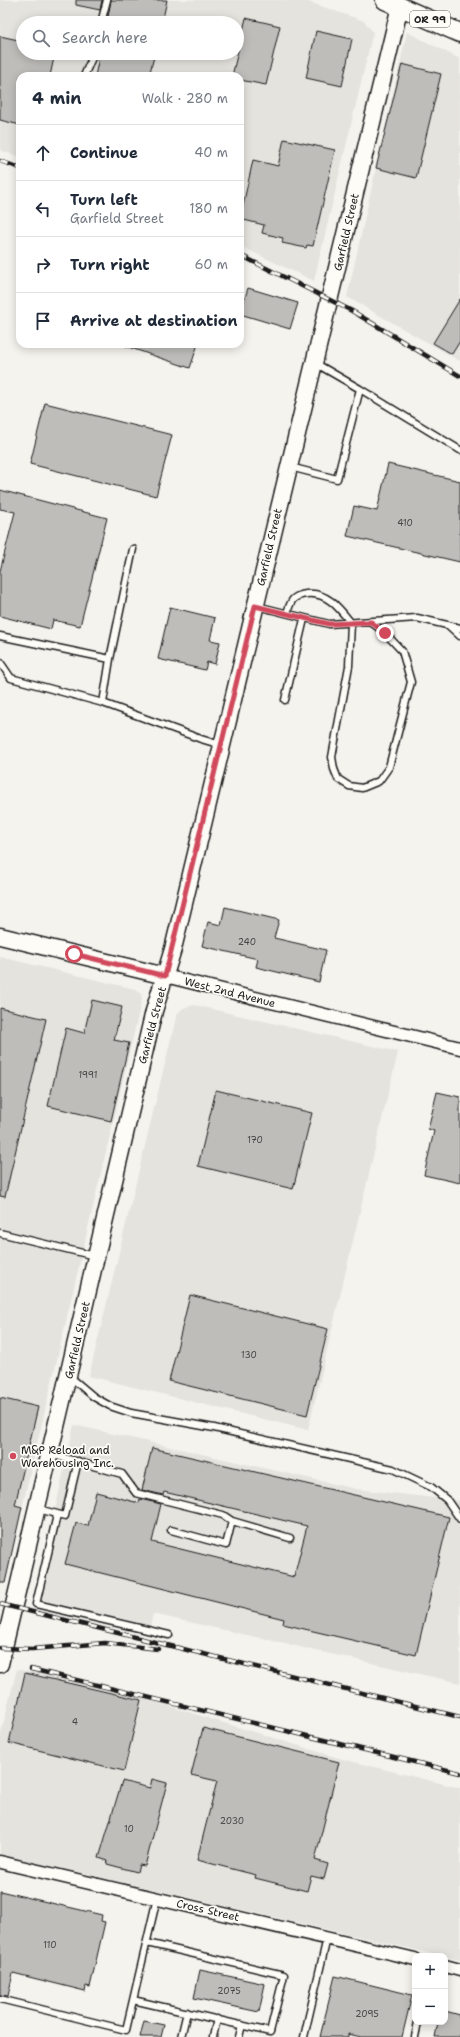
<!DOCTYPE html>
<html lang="en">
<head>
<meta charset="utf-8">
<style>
	:root { --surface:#fff; --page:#f6f6f7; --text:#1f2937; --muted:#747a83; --line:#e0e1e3 }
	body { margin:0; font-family:"Shantell Sans",sans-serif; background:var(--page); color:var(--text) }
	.controls { position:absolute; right:12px; bottom:12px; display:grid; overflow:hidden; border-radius:8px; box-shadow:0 2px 10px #0003 }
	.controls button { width:36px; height:36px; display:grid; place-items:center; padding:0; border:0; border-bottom:1px solid var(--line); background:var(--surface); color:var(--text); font:20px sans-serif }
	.stop { position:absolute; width:12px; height:12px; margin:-9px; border:3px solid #d1495b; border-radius:50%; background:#fff }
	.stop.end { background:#d1495b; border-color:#fff; box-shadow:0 1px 4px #0008 }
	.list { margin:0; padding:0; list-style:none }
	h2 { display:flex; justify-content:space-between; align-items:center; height:52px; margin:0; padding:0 16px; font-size:17px }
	h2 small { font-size:13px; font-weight:400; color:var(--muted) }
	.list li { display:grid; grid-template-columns:26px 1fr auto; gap:12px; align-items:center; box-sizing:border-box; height:56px; padding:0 16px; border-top:1px solid var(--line) }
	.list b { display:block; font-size:15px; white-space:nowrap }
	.list p { margin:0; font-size:13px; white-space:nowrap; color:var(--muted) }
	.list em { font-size:13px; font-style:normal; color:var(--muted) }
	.icon { flex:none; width:22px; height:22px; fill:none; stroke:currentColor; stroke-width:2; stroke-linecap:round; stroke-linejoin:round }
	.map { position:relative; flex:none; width:460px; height:2037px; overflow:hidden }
	.search { position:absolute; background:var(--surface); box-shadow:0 2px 10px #0003; left:16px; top:16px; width:228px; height:44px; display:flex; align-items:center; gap:10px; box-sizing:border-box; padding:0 14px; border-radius:22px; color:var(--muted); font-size:15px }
	.panel { position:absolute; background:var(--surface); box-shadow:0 2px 10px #0003; left:16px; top:72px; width:228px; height:276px; border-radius:12px }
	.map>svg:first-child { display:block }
	.built { fill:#e4e3de; fill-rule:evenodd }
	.building { fill:#bebdba; stroke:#1c1c1c }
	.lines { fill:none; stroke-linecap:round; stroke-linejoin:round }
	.lane-casing { stroke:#1c1c1c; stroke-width:9 }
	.street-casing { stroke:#1c1c1c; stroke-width:15 }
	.secondary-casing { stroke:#1c1c1c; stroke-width:19 }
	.primary-casing { stroke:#1c1c1c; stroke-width:21 }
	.lane { stroke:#fdfcf7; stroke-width:6 }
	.street { stroke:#fdfcf7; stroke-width:12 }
	.secondary { stroke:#fdfcf7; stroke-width:16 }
	.primary { stroke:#fdfcf7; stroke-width:18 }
	.rail-casing { stroke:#1c1c1c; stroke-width:4.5 }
	.rail { stroke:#fdfcf7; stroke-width:3; stroke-dasharray:9; stroke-linecap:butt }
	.route { stroke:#d1495b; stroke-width:5 }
	.poi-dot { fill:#d1495b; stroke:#fdfcf7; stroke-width:1.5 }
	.labels { text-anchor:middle; stroke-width:3.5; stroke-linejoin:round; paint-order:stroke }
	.number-label { font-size:9px; fill:#444 }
	.shield { fill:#fdfcf7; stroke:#605f5e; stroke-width:1 }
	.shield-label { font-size:10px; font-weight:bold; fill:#1c1c1c }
	.street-label { font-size:11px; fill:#1c1c1c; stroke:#fdfcf7 }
	.poi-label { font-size:11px; fill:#1c1c1c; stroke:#fdfcf7; text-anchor:start }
</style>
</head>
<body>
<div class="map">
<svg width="460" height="2037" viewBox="0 0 460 2037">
	<rect width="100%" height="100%" fill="#f4f3ee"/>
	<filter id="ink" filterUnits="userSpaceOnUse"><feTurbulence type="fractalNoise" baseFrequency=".025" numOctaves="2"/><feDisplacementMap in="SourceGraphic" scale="8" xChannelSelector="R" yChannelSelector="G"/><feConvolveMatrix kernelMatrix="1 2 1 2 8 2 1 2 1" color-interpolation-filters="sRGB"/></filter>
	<g filter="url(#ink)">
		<!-- built -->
		<path class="built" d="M0 0H303L364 21 373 32 314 281 240 246V76H20V157L0 150ZM23 23H237V53H23Z
			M407 32 460 59V361L347 297Z
			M0 957 135 989 141 994 142 999 4 1584 0 1583Z
			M194 1005 398 1052 308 1430 89 1376 177 1014 183 1008Z
			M74 1425 356 1489 460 1501V1683L153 1614 150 1626 35 1600Z
			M17 1669 143 1698 342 1759 460 1788V1960L0 1854V1737Z"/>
		<!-- building -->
		<path class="building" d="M76 0H102L100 10 76 5Z
			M111 0H167L162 23H107Z
			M246 18 280 26 266 85 240 80V76H232Z
			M316 31 352 39 342 86 306 78Z
			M0 36 23 41V53H55L50 76H20V125L0 120Z
			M100 53H155L149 76H95Z
			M402 64 441 74 416 178 376 168Z
			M284 139 335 150 313 246 307 245 306 248 282 243 283 238 262 233 264 225 240 219 253 160 278 166Z
			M248 288 298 303 290 329 240 314Z
			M460 299V341L452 354 433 343Z
			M126 344H198L190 368 125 346Z
			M45 403 172 435 156 496 30 464Z
			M388 464 460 481V562L347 536 354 506 377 511Z
			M0 490 107 518 80 626 53 620 51 629 0 616V571L15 512 0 509Z
			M170 607 215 618 210 640 220 642 215 664 207 662 205 670 158 659Z
			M225 907 279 920 274 938 326 950 319 982 256 967 258 959 202 946 208 922 221 925Z
			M92 1000 122 1007 114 1040 129 1043 111 1121 48 1106 66 1028 84 1033Z
			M0 1008 46 1019 5 1197 0 1196Z
			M216 1090 312 1113 293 1189 198 1166Z
			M437 1092 460 1097V1183L424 1175 434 1131 428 1129Z
			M190 1295 328 1329 307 1415 169 1381Z
			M0 1398 38 1407 15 1505 22 1507 5 1583H0Z
			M152 1448 449 1517 416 1655 283 1624 284 1619 65 1564 76 1523 88 1526 96 1492 139 1503 140 1499 161 1504 152 1542 294 1577 307 1526 164 1492 163 1495 142 1490Z
			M25 1673 141 1700 124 1771 9 1743Z
			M203 1728 339 1762 315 1860 328 1864 324 1879 311 1876 307 1891 255 1878 256 1875 197 1860 217 1781 191 1775Z
			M152 1779 167 1783 145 1866 139 1865 137 1872 107 1864 108 1861 99 1858 122 1781 150 1788Z
			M0 1891 102 1915 101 1921 105 1922 90 1987 86 1986 85 1991 13 1973 8 1996 0 1995Z
			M200 1970 265 1984 259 2012 194 1998Z
			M335 1976 412 1995 402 2037H361L348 2034V2037H320Z
			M445 2011 460 2015V2037H435L438 2022H445Z
			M144 2021 164 2025 161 2037H140Z"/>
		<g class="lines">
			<!-- lane casing -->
			<g class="lane-casing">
				<path id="lane" d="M101 23 107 0
					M84 76 94 53
					M315 363 360 389
					M290 467 337 479 360 389 460 450
					M257 606 329 624 417 618 460 628
					M287 613C291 601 292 596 306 594 327 591 340 609 351 623L349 666 332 757 334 769 338 779 349 786 362 788 379 781 389 767 411 682 402 651 385 633 371 622
					M448 625 460 636
					M0 636 110 659 103 703
					M110 659 133 549
					M0 662 11 678 103 703 201 739 221 745
					M285 700 304 619
					M0 1233 95 1256
					M69 1376 94 1397 110 1406 131 1413 214 1428 393 1469 431 1487 447 1500 460 1519
					M50 1454 122 1474 136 1493 223 1515 232 1521 290 1538
					M38 1509 65 1516 78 1461
					M57 1515 36 1604 169 1635
					M171 1530 226 1545 232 1521
					M0 1999 126 2030 157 1898
					M133 2000 270 2032 284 1975 147 1943
					M181 2037 187 2012
					M213 2037 217 2019
					M239 2037 242 2025
					M304 2037 327 1938
					M415 2037 418 2022"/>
			</g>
			<!-- street casing -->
			<g class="street-casing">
				<path id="street" d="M165 976 460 1048
					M0 1862 415 1959
					M445 1966 460 1970"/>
			</g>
			<!-- secondary casing -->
			<g class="secondary-casing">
				<path id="secondary" d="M0 936 165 976
					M0 1664 154 1011 173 949 400 6"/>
			</g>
			<!-- primary casing -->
			<g class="primary-casing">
				<path id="primary" d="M385 0 460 33"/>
			</g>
			<!-- lane -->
			<use href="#lane" class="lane"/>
			<!-- street -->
			<use href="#street" class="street"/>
			<!-- secondary -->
			<use href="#secondary" class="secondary"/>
			<!-- primary -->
			<use href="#primary" class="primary"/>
			<!-- rail casing -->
			<g class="rail-casing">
				<path id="rail" d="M0 161 20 168
					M240 255 352 311 460 376
					M0 1604 460 1717
					M0 1648 32 1649 105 1643 158 1649
					M31 1669 460 1773"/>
			</g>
			<!-- rail -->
			<use href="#rail" class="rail"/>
		</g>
	</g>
	<g class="lines" filter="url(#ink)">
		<!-- route -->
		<path class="route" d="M74 954 165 976 255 606 329 624 371 622 385 633"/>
	</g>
	<!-- markers -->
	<circle class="poi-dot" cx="13" cy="1456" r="4"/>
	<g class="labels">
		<!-- number labels -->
		<g class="number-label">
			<text x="405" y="526">410</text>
			<text x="247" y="945">240</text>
			<text x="88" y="1078">1991</text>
			<text x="255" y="1143">170</text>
			<text x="249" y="1358">130</text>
			<text x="75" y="1725">4</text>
			<text x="232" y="1824">2030</text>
			<text x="129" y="1832">10</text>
			<text x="50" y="1948">110</text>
			<text x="229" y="1994">2075</text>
			<text x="367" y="2017">2095</text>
		</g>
		<!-- shield labels -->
		<rect class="shield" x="410" y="11" width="40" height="16" rx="3"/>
		<g class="shield-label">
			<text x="430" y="23">OR 99</text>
		</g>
		<!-- street labels -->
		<g class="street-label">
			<text transform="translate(346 232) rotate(-77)" y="4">Garfield Street</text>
			<text transform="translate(269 547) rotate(-77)" y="4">Garfield Street</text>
			<text transform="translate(230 992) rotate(14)" y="4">West 2nd Avenue</text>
			<text transform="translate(152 1025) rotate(-75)" y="4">Garfield Street</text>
			<text transform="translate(77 1340) rotate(-77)" y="4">Garfield Street</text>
			<text transform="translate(208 1910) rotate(13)" y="4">Cross Street</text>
		</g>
		<!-- poi labels -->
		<g class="poi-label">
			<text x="21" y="1454">M&amp;P Reload and<tspan x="21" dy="13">Warehousing Inc.</tspan></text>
		</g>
	</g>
</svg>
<div class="controls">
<button>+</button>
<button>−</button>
</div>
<div class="stop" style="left:74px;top:954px"></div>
<div class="stop end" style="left:385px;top:633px"></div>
<div class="search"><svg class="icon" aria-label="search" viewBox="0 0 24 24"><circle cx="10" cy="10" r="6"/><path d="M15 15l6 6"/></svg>Search here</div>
<section class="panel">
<h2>4 min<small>Walk · 280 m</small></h2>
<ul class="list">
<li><svg class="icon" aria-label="ahead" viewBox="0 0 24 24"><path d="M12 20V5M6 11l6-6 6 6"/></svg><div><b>Continue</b></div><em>40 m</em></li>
<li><svg class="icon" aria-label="left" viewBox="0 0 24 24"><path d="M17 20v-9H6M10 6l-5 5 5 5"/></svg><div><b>Turn left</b><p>Garfield Street</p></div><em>180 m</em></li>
<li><svg class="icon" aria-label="right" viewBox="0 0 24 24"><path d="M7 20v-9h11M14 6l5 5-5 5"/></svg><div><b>Turn right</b></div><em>60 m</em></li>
<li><svg class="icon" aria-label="arrive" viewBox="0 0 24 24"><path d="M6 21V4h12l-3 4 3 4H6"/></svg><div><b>Arrive at destination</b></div></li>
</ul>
</section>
</div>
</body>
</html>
